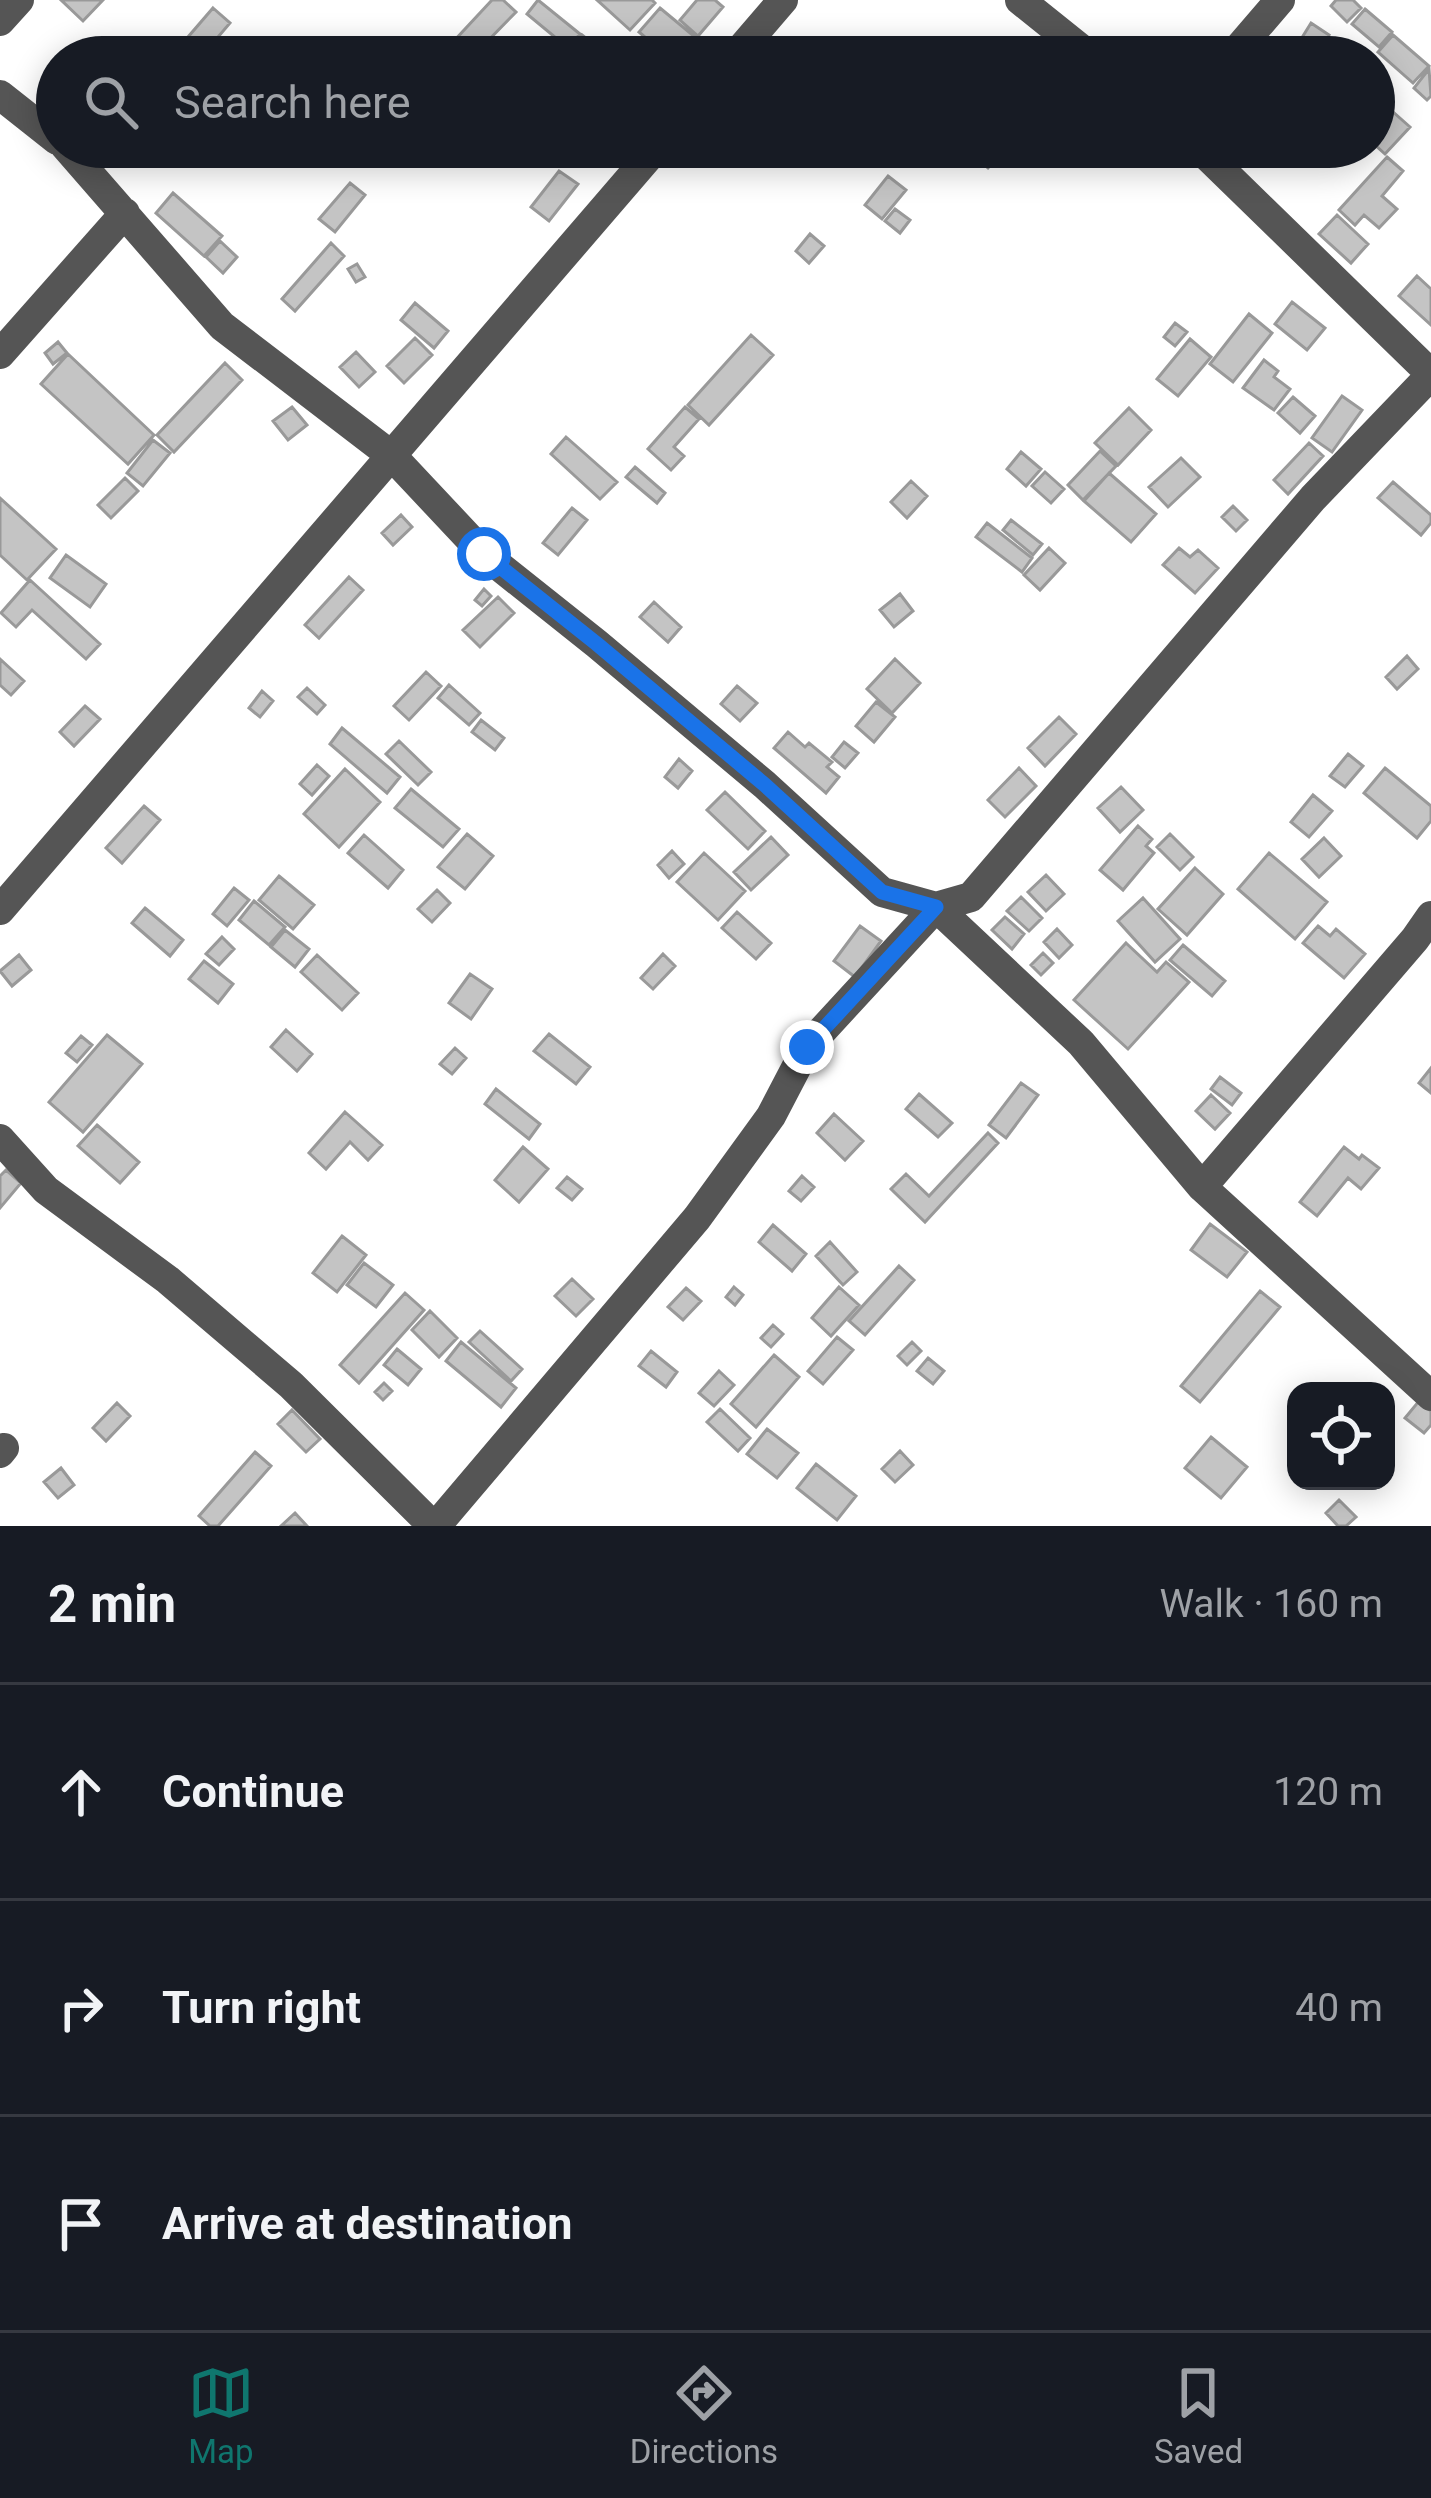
<!DOCTYPE html>
<html lang="en">
<head>
<meta charset="utf-8">
<style>
	:root { --surface:#171b24; --page:#20242c; --text:#f1f3f6; --muted:#9ea1a6; --line:#363941; --accent:#0f766e }
	body { margin:0; font-family:Roboto,sans-serif; background:var(--page); color:var(--text) }
	.controls { position:absolute; right:36px; bottom:36px; display:grid; overflow:hidden; border-radius:24px; box-shadow:0 6px 30px #0003 }
	.controls button { width:108px; height:108px; display:grid; place-items:center; padding:0; border:0; border-bottom:3px solid var(--line); background:var(--surface); color:var(--text); font:60px sans-serif }
	.stop { position:absolute; width:36px; height:36px; margin:-27px; border:9px solid #1a73e8; border-radius:50%; background:#fff }
	.stop.end { background:#1a73e8; border-color:#fff; box-shadow:0 3px 12px #0008 }
	.list { margin:0; padding:0; list-style:none }
	h2 { display:flex; justify-content:space-between; align-items:center; height:156px; margin:0; padding:0 48px; font-size:51px }
	h2 small { font-size:39px; font-weight:400; color:var(--muted) }
	.list li { display:grid; grid-template-columns:78px 1fr auto; gap:36px; align-items:center; box-sizing:border-box; height:216px; padding:0 48px; border-top:3px solid var(--line) }
	.list b { display:block; font-size:45px; white-space:nowrap }
	.list em { font-size:39px; font-style:normal; color:var(--muted) }
	.icon { flex:none; width:66px; height:66px; fill:none; stroke:currentColor; stroke-width:2; stroke-linecap:round; stroke-linejoin:round }
	.map { position:relative; flex:none; width:1431px; height:1526px; overflow:hidden }
	.search { position:absolute; background:var(--surface); box-shadow:0 6px 30px #0003; left:36px; right:36px; top:36px; height:132px; display:flex; align-items:center; gap:30px; box-sizing:border-box; padding:0 42px; border-radius:66px; color:var(--muted); font-size:45px }
	.sheet { height:804px; background:var(--surface) }
	nav { display:flex; justify-content:space-around; align-items:center; box-sizing:border-box; height:168px; border-top:3px solid var(--line); background:var(--surface); font-size:33px; color:var(--muted) }
	nav a { display:grid; justify-items:center; gap:6px }
	nav .on { color:var(--accent) }
	.map>svg:first-child { display:block }
	.building { fill:#c4c4c4; stroke:#999; stroke-width:3 }
	.lines { fill:none; stroke-linecap:round; stroke-linejoin:round }
	.minor { stroke:#555; stroke-width:30 }
	.route { stroke:#1a73e8; stroke-width:15 }
</style>
</head>
<body>
<div class="map">
<svg width="1431" height="1526" viewBox="0 0 1431 1526">
	<rect width="100%" height="100%" fill="#fff"/>
	<!-- building -->
	<path class="building" d="M61 0H103L83 21Z
		M492 0H503L516 12 472 57H439Z
		M538 0 580 34 568 48 527 14Z
		M597 0H652L655 3 630 30Z
		M697 0H715L723 7 698 36 680 20Z
		M1336 0H1353L1361 8 1347 22 1331 6Z
		M213 8 230 23 201 57H196L182 44Z
		M660 8 695 37 678 57H668L639 32Z
		M1365 9 1392 32 1379 47 1352 24Z
		M1311 23 1329 35 1316 57H1290Z
		M582 35 598 48 591 57H576L569 52Z
		M1393 35 1429 66 1413 83 1378 52Z
		M505 43 515 51 511 57H497Z
		M525 43 538 44V57H525Z
		M1429 69 1431 96 1427 100 1414 88Z
		M1374 95 1410 127 1385 154 1374 144Z
		M385 147H412L400 161Z
		M964 147H1004L1006 148 988 168Z
		M1387 157 1403 171 1382 196 1397 209 1379 228 1364 215 1355 225 1339 210Z
		M559 171 578 184 549 221 531 207Z
		M888 176 906 190 882 219 865 205Z
		M350 183 365 195 335 232 319 219Z
		M173 193 222 236 204 256 156 213Z
		M895 209 910 220 900 233 885 221Z
		M1337 215 1368 244 1351 263 1319 234Z
		M810 234 824 246 809 263 796 251Z
		M220 241 237 257 223 273 206 257Z
		M331 243 344 256 295 311 282 299Z
		M357 264 365 277 356 282 348 269Z
		M1417 276 1431 289V325L1399 296Z
		M1292 302 1325 328 1307 350 1275 324Z
		M415 303 448 331 434 348 401 320Z
		M1249 314 1272 333 1233 382 1210 364Z
		M1175 323 1187 332 1175 346 1164 337Z
		M751 335 773 355 709 425 688 405Z
		M415 338 432 355 404 383 387 366Z
		M1190 339 1211 357 1178 396 1157 379Z
		M58 342 67 353 53 364 45 353Z
		M356 352 375 372 359 387 340 367Z
		M68 354 154 435 128 464 41 384Z
		M1264 360 1278 371 1274 377 1290 389 1274 410 1243 388Z
		M225 363 242 380 174 452 157 435Z
		M1342 396 1362 410 1332 452 1312 438Z
		M1293 397 1315 416 1300 433 1278 413Z
		M292 407 307 425 288 440 273 421Z
		M685 407 699 419 674 447 684 456 671 470 648 449Z
		M1129 408 1151 430 1118 465 1095 443Z
		M566 437 617 482 600 499 551 454Z
		M153 440 170 453 143 486 127 473Z
		M1309 443 1323 456 1288 494 1274 480Z
		M1100 451 1116 466 1083 500 1068 485Z
		M1021 452 1041 469 1026 486 1007 469Z
		M1181 458 1200 477 1168 507 1149 487Z
		M635 467 665 493 657 503 626 477Z
		M1045 472 1064 489 1051 503 1032 486Z
		M1109 473 1156 514 1131 542 1084 501Z
		M125 478 138 491 111 518 98 505Z
		M911 481 927 496 907 518 891 502Z
		M1393 482 1431 515V523L1421 535 1378 498Z
		M0 498 56 549 27 580 0 555Z
		M1233 506 1247 520 1236 531 1222 517Z
		M572 508 587 520 558 555 543 543Z
		M401 515 412 527 393 545 382 533Z
		M1011 520 1042 544 1033 555 1003 530Z
		M987 523 1032 558 1022 572 976 537Z
		M1049 548 1065 563 1040 590 1024 575Z
		M1179 548 1190 557 1198 550 1218 568 1195 593 1163 565Z
		M66 555 106 584 90 607 50 578Z
		M349 577 363 590 319 638 305 625Z
		M30 580 100 644 86 659 32 610 16 627 1 613Z
		M484 589 491 596 482 606 475 600Z
		M900 594 913 611 894 627 880 610Z
		M498 597 514 613 480 647 463 630Z
		M654 602 681 627 668 642 640 617Z
		M1407 656 1418 669 1397 689 1386 677Z
		M0 659 24 681 11 695 0 685Z
		M895 659 920 683 892 713 867 689Z
		M426 672 441 686 409 720 394 706Z
		M449 685 480 713 469 725 438 698Z
		M737 686 757 703 740 721 721 704Z
		M307 688 325 705 317 714 298 697Z
		M262 691 273 701 260 717 249 708Z
		M876 702 895 717 874 742 856 726Z
		M85 706 100 719 74 746 60 732Z
		M1059 717 1076 734 1045 766 1028 748Z
		M481 720 504 738 495 750 472 732Z
		M342 728 400 777 387 793 330 744Z
		M788 732 805 747 809 743 832 762 827 767 839 777 826 793 774 748Z
		M399 741 431 772 418 785 386 754Z
		M844 742 858 753 845 768 832 757Z
		M1348 754 1363 766 1345 787 1330 776Z
		M679 759 692 771 678 788 665 777Z
		M317 765 329 776 312 795 300 784Z
		M1019 768 1036 786 1005 817 988 800Z
		M1385 768 1431 806V821L1417 838 1364 793Z
		M345 769 380 802 339 847 304 814Z
		M1121 787 1143 810 1120 832 1098 808Z
		M411 789 459 829 443 847 395 808Z
		M725 792 765 831 748 849 707 810Z
		M1313 795 1332 811 1309 837 1291 822Z
		M144 806 160 820 122 863 106 848Z
		M1138 826 1152 839 1146 846 1154 853 1123 890 1100 870Z
		M467 834 493 856 465 889 438 867Z
		M1170 834 1193 857 1180 870 1157 847Z
		M364 835 403 870 388 888 348 853Z
		M771 837 788 855 751 890 734 872Z
		M1324 838 1341 856 1319 877 1302 859Z
		M672 851 684 864 669 878 658 865Z
		M704 853 745 891 718 920 677 882Z
		M1269 853 1327 902 1295 939 1238 889Z
		M1195 868 1223 894 1187 935 1158 909Z
		M1046 875 1064 894 1046 911 1028 892Z
		M279 876 314 905 293 929 259 900Z
		M234 888 249 900 227 926 213 914Z
		M437 890 450 903 432 922 418 909Z
		M1021 897 1042 918 1029 931 1007 911Z
		M1143 898 1180 939 1155 962 1118 921Z
		M254 901 285 927 269 945 239 920Z
		M145 908 183 940 170 956 132 923Z
		M737 912 771 943 756 959 722 928Z
		M1005 917 1024 934 1012 949 992 930Z
		M860 926 881 941 855 977 834 961Z
		M1318 926 1330 936 1336 929 1365 954 1344 978 1303 943Z
		M1057 929 1072 945 1059 958 1044 942Z
		M285 930 309 949 295 967 271 947Z
		M222 937 234 949 219 965 206 954Z
		M1126 943 1157 972 1166 962 1189 982 1128 1049 1074 1000Z
		M1183 945 1225 981 1212 996 1170 960Z
		M1043 953 1053 963 1041 975 1031 965Z
		M663 954 675 966 653 989 641 978Z
		M19 955 31 970 12 986 0 971Z
		M317 955 358 993 342 1010 301 972Z
		M204 961 233 984 218 1003 189 979Z
		M470 974 492 989 471 1019 449 1003Z
		M286 1030 312 1054 297 1071 271 1047Z
		M549 1034 590 1067 576 1084 534 1051Z
		M107 1035 142 1064 83 1132 49 1102Z
		M81 1036 92 1045 77 1062 66 1053Z
		M455 1048 466 1058 452 1074 440 1064Z
		M1431 1068V1093L1419 1083Z
		M1220 1077 1241 1093 1232 1105 1211 1089Z
		M1021 1083 1038 1095 1006 1138 989 1125Z
		M496 1089 540 1124 529 1139 485 1104Z
		M919 1094 952 1123 938 1137 906 1109Z
		M1211 1095 1230 1113 1215 1129 1196 1111Z
		M345 1112 382 1145 368 1160 350 1142 326 1169 309 1153Z
		M834 1114 863 1141 845 1160 817 1133Z
		M97 1125 139 1162 120 1183 78 1146Z
		M988 1133 998 1143 925 1222 891 1189 906 1174 929 1196Z
		M523 1147 548 1169 519 1202 495 1180Z
		M1344 1147 1359 1159 1362 1155 1379 1168 1361 1189 1348 1178 1317 1216 1300 1202Z
		M6 1170 21 1183 0 1208V1176Z
		M802 1176 814 1187 801 1201 789 1191Z
		M567 1177 582 1189 572 1200 557 1188Z
		M1210 1224 1247 1252 1227 1277 1191 1250Z
		M773 1225 806 1254 792 1271 759 1242Z
		M342 1236 366 1255 337 1292 313 1273Z
		M830 1242 857 1272 843 1285 816 1256Z
		M364 1263 393 1285 376 1307 347 1285Z
		M899 1266 914 1280 865 1335 849 1321Z
		M572 1279 593 1299 576 1316 555 1296Z
		M734 1287 743 1295 735 1305 726 1297Z
		M839 1287 859 1305 831 1336 812 1318Z
		M686 1288 701 1301 683 1320 668 1307Z
		M1260 1291 1280 1307 1200 1402 1181 1386Z
		M405 1293 424 1310 359 1383 340 1365Z
		M430 1311 457 1338 439 1357 412 1330Z
		M773 1325 783 1334 771 1347 761 1338Z
		M480 1331 522 1369 511 1381 469 1342Z
		M837 1337 853 1350 823 1384 808 1371Z
		M461 1342 516 1388 501 1407 446 1361Z
		M912 1342 921 1351 907 1365 898 1356Z
		M397 1349 421 1369 408 1385 384 1365Z
		M651 1351 677 1372 666 1387 639 1366Z
		M774 1355 799 1377 756 1427 731 1404Z
		M928 1358 944 1371 933 1384 917 1371Z
		M719 1371 734 1385 714 1406 699 1393Z
		M384 1383 392 1391 383 1400 375 1392Z
		M1419 1401 1431 1411V1425L1424 1433 1405 1418Z
		M117 1403 130 1416 106 1441 93 1428Z
		M720 1409 750 1438 738 1451 707 1422Z
		M292 1410 320 1439 306 1452 278 1424Z
		M767 1429 798 1453 777 1478 747 1454Z
		M1211 1437 1247 1467 1221 1498 1185 1468Z
		M900 1451 913 1465 895 1482 882 1469Z
		M255 1452 271 1466 218 1526H210L199 1516Z
		M816 1464 856 1496 837 1520 797 1488Z
		M61 1468 74 1485 58 1498 44 1482Z
		M1339 1500 1356 1517 1346 1526H1338L1326 1513Z
		M295 1513 307 1526H281Z"/>
	<g class="lines">
		<!-- minor -->
		<path class="minor" d="M1020 0 1091 57
			M0 21 19 0
			M734 57 783 0
			M1231 57 1280 0
			M0 95 57 140
			M66 147 222 326 392 456 484 554 597 644 765 785 882 892 936 907 971 897 1313 498 1431 375
			M1198 147 1431 374
			M0 354 125 213
			M0 910 657 147
			M0 1139 46 1190 168 1280 291 1385 433 1526
			M1202 1187 1415 939 1431 916
			M0 1453 4 1448
			M436 1526 697 1218 771 1116 807 1047 936 907 1081 1043 1202 1187 1431 1396"/>
	</g>
	<g class="lines">
		<!-- route -->
		<path class="route" d="M484 554 597 644 765 785 882 892 936 907 807 1047"/>
	</g>
</svg>
<div class="controls">
<button><svg class="icon" aria-label="locate" viewBox="0 0 24 24"><circle cx="12" cy="12" r="6"/><path d="M12 2v4M12 18v4M2 12h4M18 12h4"/></svg></button>
</div>
<div class="stop" style="left:484px;top:554px"></div>
<div class="stop end" style="left:807px;top:1047px"></div>
<div class="search"><svg class="icon" aria-label="search" viewBox="0 0 24 24"><circle cx="10" cy="10" r="6"/><path d="M15 15l6 6"/></svg>Search here</div>
</div>
<section class="sheet">
<h2>2 min<small>Walk · 160 m</small></h2>
<ul class="list">
<li><svg class="icon" aria-label="ahead" viewBox="0 0 24 24"><path d="M12 20V5M6 11l6-6 6 6"/></svg><div><b>Continue</b></div><em>120 m</em></li>
<li><svg class="icon" aria-label="right" viewBox="0 0 24 24"><path d="M7 20v-9h11M14 6l5 5-5 5"/></svg><div><b>Turn right</b></div><em>40 m</em></li>
<li><svg class="icon" aria-label="arrive" viewBox="0 0 24 24"><path d="M6 21V4h12l-3 4 3 4H6"/></svg><div><b>Arrive at destination</b></div></li>
</ul>
</section>
<nav>
<a class="on"><svg class="icon" aria-label="map" viewBox="0 0 24 24"><path d="M3 6l6-2 6 2 6-2v14l-6 2-6-2-6 2zM9 4v14M15 6v14"/></svg>Map</a>
<a><svg class="icon" aria-label="directions" viewBox="0 0 24 24"><path d="M12 3l9 9-9 9-9-9zM9 14v-3h6M13 9l2 2-2 2"/></svg>Directions</a>
<a><svg class="icon" aria-label="saved" viewBox="0 0 24 24"><path d="M7 4h10v16l-5-4-5 4z"/></svg>Saved</a>
</nav>
</body>
</html>
